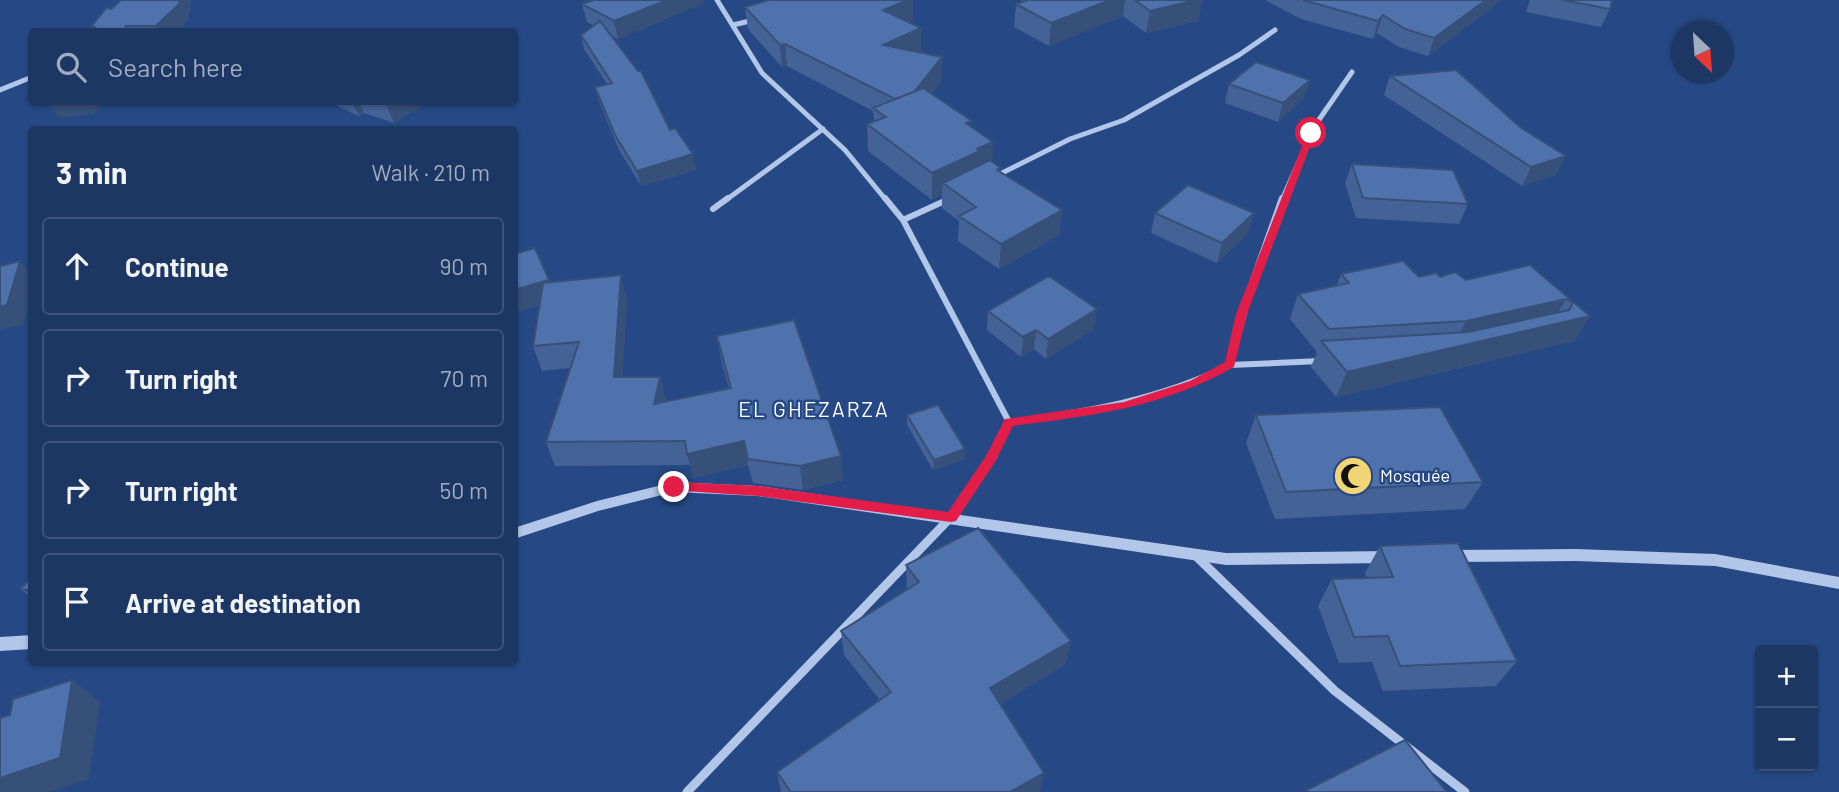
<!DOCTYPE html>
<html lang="en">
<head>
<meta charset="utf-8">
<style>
	:root { --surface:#1c3764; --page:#253f6a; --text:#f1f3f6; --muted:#a0acbf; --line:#3a5178 }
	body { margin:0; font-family:Barlow,sans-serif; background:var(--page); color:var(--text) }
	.controls { position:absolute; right:21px; bottom:21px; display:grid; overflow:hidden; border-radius:7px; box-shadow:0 2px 5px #0004 }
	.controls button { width:63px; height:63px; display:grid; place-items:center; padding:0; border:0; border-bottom:2px solid var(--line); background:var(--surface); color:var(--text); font:35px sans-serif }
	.compass { position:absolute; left:1671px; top:21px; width:63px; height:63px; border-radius:50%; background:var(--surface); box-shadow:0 2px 5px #0004; rotate:155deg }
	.stop { position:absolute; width:21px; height:21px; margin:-16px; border:5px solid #e11d48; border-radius:50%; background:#fff }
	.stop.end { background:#e11d48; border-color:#fff; box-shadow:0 2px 7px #0008 }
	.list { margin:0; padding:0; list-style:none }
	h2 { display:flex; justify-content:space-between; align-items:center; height:91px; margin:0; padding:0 28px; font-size:30px }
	h2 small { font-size:23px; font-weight:400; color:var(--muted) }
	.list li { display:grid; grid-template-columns:46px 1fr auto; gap:21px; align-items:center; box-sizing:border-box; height:98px; margin:0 14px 14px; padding:0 14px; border:2px solid var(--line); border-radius:7px }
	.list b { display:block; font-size:26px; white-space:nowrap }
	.list em { font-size:23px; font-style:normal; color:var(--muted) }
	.icon { flex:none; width:38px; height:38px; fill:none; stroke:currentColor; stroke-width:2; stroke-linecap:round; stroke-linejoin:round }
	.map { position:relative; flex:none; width:1839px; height:792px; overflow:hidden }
	.search { position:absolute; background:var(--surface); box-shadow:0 2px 5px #0004; left:28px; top:28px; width:490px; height:77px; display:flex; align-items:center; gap:18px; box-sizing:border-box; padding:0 24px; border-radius:7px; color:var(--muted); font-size:26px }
	.panel { position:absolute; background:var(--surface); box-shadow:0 2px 5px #0004; left:28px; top:126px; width:490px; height:539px; border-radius:7px }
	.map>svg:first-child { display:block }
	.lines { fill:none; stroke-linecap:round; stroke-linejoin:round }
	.minor-far2 { stroke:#b1c6e8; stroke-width:5 }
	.minor-far1 { stroke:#b1c6e8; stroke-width:6 }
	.minor { stroke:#b1c6e8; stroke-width:9 }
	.tertiary { fill:#b1c6e8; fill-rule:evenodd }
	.wall { fill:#446295 }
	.shaded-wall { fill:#375079 }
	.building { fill:#4f72ad; stroke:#375079; stroke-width:2 }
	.route { fill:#e11d48 }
	.labels { text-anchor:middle; stroke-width:5; stroke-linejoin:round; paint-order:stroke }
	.poi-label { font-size:18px; fill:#fff; stroke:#264985; text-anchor:start }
	.quarter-label { font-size:21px; letter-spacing:2px; fill:#fff; stroke:#264985 }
</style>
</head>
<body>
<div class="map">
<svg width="1839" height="792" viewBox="0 0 1839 792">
	<rect width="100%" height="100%" fill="#264985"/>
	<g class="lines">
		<!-- minor-far2 -->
		<path class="minor-far2" d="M717 0 762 73 845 150 886 200
			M733 25 754 20
			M0 90 32 77
			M994 177 1070 139 1124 120 1239 55 1275 30
			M726 200 823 129
			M1282 200 1314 127 1352 72"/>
		<!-- minor-far1 -->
		<path class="minor-far1" d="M885 198 903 220 1009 422 992 458
			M713 209 728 198
			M903 220 949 199
			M1230 365 1320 361
			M1009 422C1087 412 1159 400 1230 365L1254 277 1282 198"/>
		<!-- minor -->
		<path class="minor" d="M1195 555 1335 691 1465 792
			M687 792 951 517 993 456"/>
		<!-- tertiary -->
		<path class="tertiary" d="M674 482 758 486 1226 553 1388 551 1393 553 1395 557 1393 561 1388 563 1226 565 758 496 674 492 598 511 514 539V528L597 501Z
			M1576 549 1715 554 1839 577V589L1715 566 1576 561 1448 562 1443 560 1441 556 1443 552 1448 550Z
			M32 635V649L0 651V637Z"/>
	</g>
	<!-- wall -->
	<path class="wall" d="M121 0H191L188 20 177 32H92L93 30 91 27Z
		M769 0H913V20L908 22 921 28V50L917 52 942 57V80L931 94 971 127 992 162 1001 172 1062 210 1059 235 999 269 958 241 959 221 942 208V195L932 200 868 151 867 124 874 121 873 111 787 66 782 67 748 29 745 7Z
		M1021 0H1202L1198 21 1146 33 1123 16 1049 46 1014 27 1016 4 1021 3Z
		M1265 0H1502L1428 56 1399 47 1377 33 1373 39 1301 19Z
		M1530 0H1612L1610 9 1601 27 1526 12Z
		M704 3 618 39 610 35 696 170 641 186 619 150 599 101 595 87 607 84 584 49 581 35 594 26 587 22 582 4Z
		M1390 76 1556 175 1522 186 1384 95Z
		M1229 84 1304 98 1278 122 1225 103Z
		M329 102H427L394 123 364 113 359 116Z
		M1352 164 1468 204 1459 224 1356 218 1345 183Z
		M1155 213 1248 233 1217 263 1151 233Z
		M1530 265 1590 316 1574 341 1336 397 1311 367 1317 352 1290 319 1298 294 1337 285 1341 274 1440 277 1466 280Z
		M549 282 627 299 622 377H660L666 401 729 388 721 360 717 336 843 480 803 490 753 483 748 465 693 478 690 465 555 466 546 442 570 368 542 371 533 346 540 305 514 312Z
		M988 311 1094 329 1046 359 1034 349 1021 357 987 330Z
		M907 415 965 449V459L933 470 907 425Z
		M1256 415 1483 482 1465 509 1275 519 1246 443Z
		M1380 546 1517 661 1496 686 1383 691 1372 662 1339 663 1318 606 1332 579 1367 578 1365 573Z
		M906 565 1066 664 1000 704 1040 792H781L777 772 880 700 844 655 841 631 907 590Z
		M32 577V598L20 589Z"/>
	<!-- shaded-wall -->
	<path class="shaded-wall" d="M180 0H191L188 20 177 32H160L156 26Z
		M667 0H704V3L618 39 614 21Z
		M908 0H913V20L883 32V10Z
		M1110 0H1125L1123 16 1049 46 1051 23Z
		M1196 0H1202L1198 21 1146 33 1150 11Z
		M1486 0H1502L1428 56 1434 38Z
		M1383 15 1377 33 1373 39 1378 21Z
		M921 28V50L884 68 883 45Z
		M785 44 787 66 782 67 780 45Z
		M942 57V80L911 118 898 101Z
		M1310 80 1304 98 1278 122 1283 103Z
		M48 102H102L94 114 59 118Z
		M352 102H359L364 113 359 116Z
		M390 102H427L394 123 386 104Z
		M993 142 992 169 943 183 942 195 932 200V173L977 149Z
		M693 154 696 170 641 186 637 171Z
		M1566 156 1556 175 1522 186 1531 167Z
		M1062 210 1059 235 999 269 1001 244Z
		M1254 213 1248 233 1217 263 1222 243Z
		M20 261 32 276V296L23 325 0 330V307Z
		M621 275 627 299 621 402 614 377Z
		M549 280 556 300 514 312V290Z
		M1566 299 1551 324 1453 346 1466 321Z
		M1097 309 1094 329 1046 359 1048 339Z
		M1590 316 1574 341 1336 397 1347 372Z
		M1036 330 1034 349 1021 357 1023 337Z
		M660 377 666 401 654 404Z
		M744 441 748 465 693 478 687 454Z
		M965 449V459L933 470 934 460Z
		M841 456 843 480 803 490 800 466Z
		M1071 641 1066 664 988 711 990 688Z
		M72 680 100 702 89 779 51 792H0V778Z
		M1044 773 1040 792H1010Z"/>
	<!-- building -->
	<path class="building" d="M121 0H180L179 4 156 26H126L123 32H92L95 27H91L107 7 111 9Z
		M594 0H667L614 21 582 4Z
		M769 0H908L883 10 921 28 883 45 942 57 914 92 895 99 785 44 780 45 745 7Z
		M1028 0H1110L1051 23 1016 4Z
		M1135 0H1196L1150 11Z
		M1303 0H1486L1434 38 1405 29 1383 15 1378 21Z
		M1563 0H1612L1610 9Z
		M600 21 638 71H641L670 130 675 128 693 154 637 171 615 135 595 87 612 83 581 35Z
		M1256 62 1310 80 1283 103 1229 84Z
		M1456 70 1520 127 1566 156 1531 167 1390 76Z
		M923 88 972 121 966 123 993 142 977 149 980 151 932 173 867 124 886 117 873 108Z
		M990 160 1001 168 997 170 1062 210 1001 244 959 216 976 207 943 183Z
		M1352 164 1453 170 1468 204 1363 198Z
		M1188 185 1254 213 1222 243 1155 213Z
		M535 248 549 280 514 290V254Z
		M20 261 7 305 0 307V266Z
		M1403 261 1419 277 1436 273 1440 277 1455 272 1466 280 1530 265 1590 316 1347 372 1321 341 1468 332 1569 310 1573 303 1566 299 1466 321 1329 329 1298 294 1349 283 1341 274Z
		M621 275 614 377H660L654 404 731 388 717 336 794 320 841 456 800 466 748 459 744 441 687 454 685 441 546 442 579 342 533 346 543 283Z
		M1049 276 1097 309 1048 339 1036 330 1023 337 988 311Z
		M938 405 965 449 934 460 907 415Z
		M1440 407 1483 482 1286 492 1256 415Z
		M978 528 1071 641 990 688 1044 773 1010 792H791L777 772 891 692 841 631 919 582 906 565Z
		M1458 543 1517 661 1400 666 1388 636 1354 637 1332 579 1393 577 1380 546Z
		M32 577V591L20 589Z
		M72 680 60 758 0 778V718L10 715 13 699Z
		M1405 740 1447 792H1309L1307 790Z"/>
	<!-- route -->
	<path class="route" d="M1308 131 1315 133 1247 314 1234 367C1161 408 1095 415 1013 426L995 462 956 521 951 522 758 496 670 490V484L674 482 758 486 948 512 986 456 1005 419 1124 402 1190 381 1225 362 1236 314Z"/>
	<!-- icons -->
	<defs>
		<g id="mosque-disc" transform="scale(2.0125)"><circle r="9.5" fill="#f1d676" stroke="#264985"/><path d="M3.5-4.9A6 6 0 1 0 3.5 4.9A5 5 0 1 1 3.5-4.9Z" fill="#111"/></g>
	</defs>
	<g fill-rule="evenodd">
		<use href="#mosque-disc" x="1353" y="476"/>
	</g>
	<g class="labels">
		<!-- poi labels -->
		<g class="poi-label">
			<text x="1380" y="482">Mosquée</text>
		</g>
		<!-- quarter labels -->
		<g class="quarter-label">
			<text x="814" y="417">EL GHEZARZA</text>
		</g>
	</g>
</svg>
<div class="controls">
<button>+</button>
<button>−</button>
</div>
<svg class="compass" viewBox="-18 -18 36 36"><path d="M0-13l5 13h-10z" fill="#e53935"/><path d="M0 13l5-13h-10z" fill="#a0acbf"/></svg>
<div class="stop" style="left:1311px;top:133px"></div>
<div class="stop end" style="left:674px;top:487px"></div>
<div class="search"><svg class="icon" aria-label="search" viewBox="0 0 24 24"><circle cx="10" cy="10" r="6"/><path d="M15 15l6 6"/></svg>Search here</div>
<section class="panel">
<h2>3 min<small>Walk · 210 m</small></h2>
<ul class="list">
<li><svg class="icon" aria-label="ahead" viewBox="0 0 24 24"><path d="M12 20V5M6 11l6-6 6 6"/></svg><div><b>Continue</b></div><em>90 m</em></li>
<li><svg class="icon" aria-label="right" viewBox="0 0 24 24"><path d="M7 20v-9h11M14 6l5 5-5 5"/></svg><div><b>Turn right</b></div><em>70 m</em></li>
<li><svg class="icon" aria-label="right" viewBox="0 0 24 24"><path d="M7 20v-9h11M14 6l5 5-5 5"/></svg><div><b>Turn right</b></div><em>50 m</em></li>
<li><svg class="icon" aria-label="arrive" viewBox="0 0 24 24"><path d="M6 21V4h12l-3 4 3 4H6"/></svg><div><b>Arrive at destination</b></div></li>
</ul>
</section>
</div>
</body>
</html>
